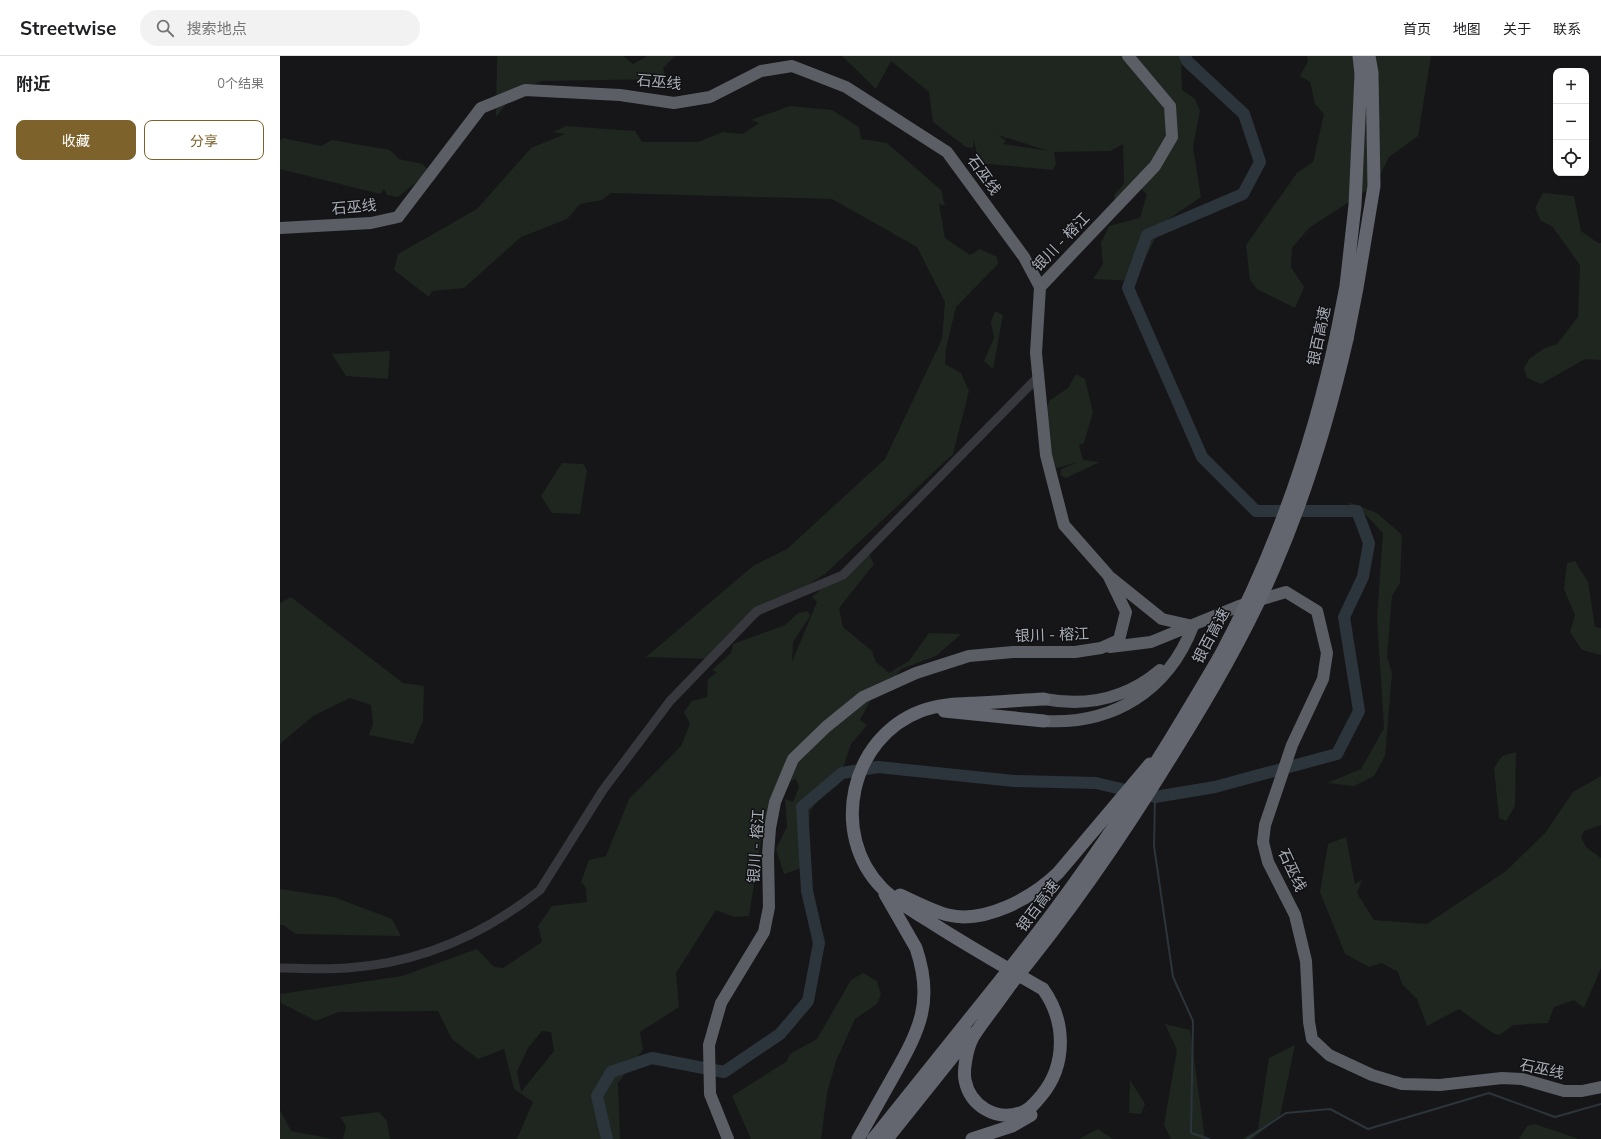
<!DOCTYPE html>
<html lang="zh">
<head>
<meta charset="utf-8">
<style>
	:root { --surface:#fff; --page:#f2f2f2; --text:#202124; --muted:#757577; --line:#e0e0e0; --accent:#7e622b }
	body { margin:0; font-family:Mulish,"Noto Sans SC",sans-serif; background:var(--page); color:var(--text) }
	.controls { position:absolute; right:12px; top:12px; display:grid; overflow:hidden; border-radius:8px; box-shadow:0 1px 3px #0004 }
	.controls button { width:36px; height:36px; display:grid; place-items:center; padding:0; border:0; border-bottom:1px solid var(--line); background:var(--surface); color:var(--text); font:20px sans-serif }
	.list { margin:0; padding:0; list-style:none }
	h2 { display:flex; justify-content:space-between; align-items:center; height:52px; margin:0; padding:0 16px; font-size:17px }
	h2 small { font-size:13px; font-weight:400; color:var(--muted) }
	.actions { display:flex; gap:8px; padding:12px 16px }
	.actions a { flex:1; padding:9px 0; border:1px solid var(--accent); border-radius:8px; text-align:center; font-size:14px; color:var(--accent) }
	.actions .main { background:var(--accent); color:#fff }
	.icon { flex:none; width:22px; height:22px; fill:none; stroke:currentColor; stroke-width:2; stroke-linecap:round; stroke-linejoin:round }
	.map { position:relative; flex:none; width:1321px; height:1083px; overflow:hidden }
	header { display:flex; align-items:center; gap:24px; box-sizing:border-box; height:56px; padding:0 20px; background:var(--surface); border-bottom:1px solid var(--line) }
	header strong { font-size:19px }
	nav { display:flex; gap:22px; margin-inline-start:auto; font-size:14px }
	.search { width:280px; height:36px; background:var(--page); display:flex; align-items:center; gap:10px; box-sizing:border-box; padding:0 14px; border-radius:22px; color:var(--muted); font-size:15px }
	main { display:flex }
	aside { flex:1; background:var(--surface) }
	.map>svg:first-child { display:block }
	.green { fill:#1e261f; fill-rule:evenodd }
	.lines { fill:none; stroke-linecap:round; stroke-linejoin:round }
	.stream { stroke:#2c353c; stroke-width:2 }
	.river { stroke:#2c353c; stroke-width:12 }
	.tertiary { stroke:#37383d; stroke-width:9 }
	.trunk { stroke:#5b5e65; stroke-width:12 }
	.motorway { stroke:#63666e; stroke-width:13 }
	.motorway-bridge { stroke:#63666e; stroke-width:13 }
	.labels { text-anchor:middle; stroke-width:3; stroke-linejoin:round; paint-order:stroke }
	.street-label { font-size:15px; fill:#a8adb8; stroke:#111113 }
</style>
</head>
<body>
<header>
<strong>Streetwise</strong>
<div class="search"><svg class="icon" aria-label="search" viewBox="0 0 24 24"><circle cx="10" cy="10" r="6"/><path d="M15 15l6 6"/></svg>搜索地点</div>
<nav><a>首页</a><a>地图</a><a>关于</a><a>联系</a></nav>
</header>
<main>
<aside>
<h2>附近<small>0个结果</small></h2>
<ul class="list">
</ul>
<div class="actions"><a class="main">收藏</a><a>分享</a></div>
</aside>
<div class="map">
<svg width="1321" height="1083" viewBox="0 0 1321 1083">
	<rect width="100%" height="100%" fill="#161618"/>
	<!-- green -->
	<path class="green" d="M217 0H343L353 8 367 0H395L383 12 386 23 262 25 237 34 216 61Z
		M562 0H901L902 34 915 43 920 55 913 91 921 141 883 167 854 225 813 223 823 208 821 187 829 170 860 162 867 138 855 128 835 146 834 139 844 128 843 88 830 95 774 96 776 108 773 114 699 107 694 84 693 92 686 91 653 66 649 36 611 5 596 33ZM718 79 769 95H770L723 88 726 85Z
		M1027 0H1151L1138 80 1109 101 1095 129 1029 172 1012 192 1011 211 1024 231 1015 252 977 233 970 224 966 189 1017 117 1033 106 1044 58 1035 48 1030 26 1020 20 1028 5Z
		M510 50 552 54 579 71 581 83 607 87 661 134 665 150 659 148 665 182 690 199 700 193 717 201 718 208 676 251 666 292 665 308 681 317 689 335 673 398 545 518 445 582 428 603 366 601 473 510 507 493 605 403 662 283 665 246 637 191 552 143 331 137 322 144 300 148 287 163 241 181 184 232 152 235 149 241 114 214 118 198 197 153 251 92 285 78 273 76 286 70 355 75 362 86H418L443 76 463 78 479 67 471 64Z
		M3 82 41 90 52 84 110 94 119 103 143 108 149 116 118 141 107 139 104 133 100 138 0 113V84Z
		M1263 137 1294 140 1301 175 1318 187H1321V304L1305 303 1261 328 1247 322 1244 312 1250 302 1265 292 1277 288 1298 261 1300 209 1272 170 1261 165 1255 152Z
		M715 255 723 259 713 313 704 305 714 282 711 266Z
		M110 295 108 323 66 320 52 298Z
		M796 318 805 323 813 356 804 387 799 389 803 404 820 406 786 422 780 419 781 413 798 406 777 412 772 407 767 355 769 345 788 332Z
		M282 407 303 408 307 414 300 458 272 457 261 440Z
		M1069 446 1097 457 1122 479 1120 527 1112 540 1107 601 1112 617 1105 700 1094 720 1074 730 1047 727 1081 713 1104 672 1097 561 1103 477 1084 457 1070 453Z
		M587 494 594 508 559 552 563 571 592 595 596 606 609 617 629 605 649 577 681 578 656 600 621 613 613 624 598 630 580 664 587 669 571 688 557 730 544 736 530 755 527 799 521 807 524 811 504 818 496 793 507 771 505 743 513 746 519 731 516 723 506 727 483 772 469 860 454 861 436 854 396 917 399 951 360 976 363 994 338 1027 340 1083H237L253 1046 234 1033 224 993 198 1003 172 983 158 955 58 956 36 965 1 947 0 938 122 920 197 893 214 911 223 912 262 886 258 870 272 850 307 846 306 832 301 826 309 804 326 800 349 743 401 690 410 668 404 656 412 645 427 641 428 623 437 616 432 614 451 597 453 588 505 569 518 557 528 555 530 560 513 586 512 606 537 546 532 541ZM262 975 271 976 274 995 241 1036 237 1015 248 992Z
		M1295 505 1308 526 1315 571 1321 572V599L1302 594 1290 576 1295 559 1284 533 1287 507Z
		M11 541 123 627 144 630 143 665 133 688 89 679 93 667 91 649 70 642 33 660 0 688V547Z
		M1236 696 1235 750 1226 765 1219 762 1214 712 1222 700Z
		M1321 720V769L1304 775 1301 781 1306 791 1321 802V912L1304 952 1294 944 1274 951 1268 967 1233 969 1220 979 1214 978 1179 953 1147 970 1137 943 1122 928 1118 916 1102 907 1089 911 1065 898 1040 836 1048 788 1066 781 1075 828 1082 824 1077 837 1094 864 1147 868 1226 815 1265 777 1293 736Z
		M0 833 54 841 112 863 121 880 16 878 3 869H0Z
		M583 917 597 925 601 939 597 948 575 963 556 1005 547 1037 541 1083H471L452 1040 507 1005 510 998 537 983 571 924Z
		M885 968 910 974 925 1083H891L884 1069 897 994Z
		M1015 989 1000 1060 972 1083H962L978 1073 989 1002Z
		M850 1024 865 1048 861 1058 849 1057Z
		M0 1054 11 1075 53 1083H0Z
		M99 1056 107 1065 110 1083H63L66 1070 60 1061Z
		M1255 1068 1299 1083H1239L1247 1070Z
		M818 1073 833 1083H799Z"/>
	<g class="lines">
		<!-- stream -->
		<path class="stream" d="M875 741 874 790 893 921 913 965 911 1077 929 1083
			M967 1083 1006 1057 1050 1053 1088 1073 1209 1037 1275 1061 1321 1048"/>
		<!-- river -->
		<path class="river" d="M327 1083 317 1040 331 1016 372 1002 444 1016 500 978 528 945 539 887 527 835 522 751 562 717 598 711 734 725 816 727 875 741 935 731 1057 698 1079 655 1064 561 1083 521 1089 487 1077 455H976L922 401 848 232 867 179 963 138 980 106 964 58 907 5 905 0"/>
		<!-- tertiary -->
		<path class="tertiary" d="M0 912C22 912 44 914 67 912 139 907 204 879 260 834L323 734 390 645 477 555 563 519 758 321"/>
		<!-- trunk -->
		<path class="trunk" d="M0 172 91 167 118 161 201 52 245 34 340 39 394 47 430 41 481 15 512 10 566 31 667 96 744 201 760 231
			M831 522 882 563 913 570
			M830 591 871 586 959 550 1006 536 1037 555 1047 597 1043 623 1012 689 985 769 983 786 988 806 1015 859 1026 905 1029 966 1032 983 1049 999 1092 1019 1122 1028 1160 1029 1222 1022 1242 1023 1284 1035H1302L1321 1031
			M764 643C807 651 847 642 880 614
			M764 665C833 669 888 635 913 570
			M448 1083 430 1038 429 989 441 947 484 876 489 851 488 799 490 772 495 746 513 703 546 671 583 641 636 617 689 600 733 596H795L821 592 839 584 846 556 828 519 784 469 766 399 756 297 760 231 875 110 892 81 890 50 848 0"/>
		<!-- motorway -->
		<path class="motorway" d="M1057 276 1066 230 1075 149 1081 18 1079 0
			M1067 283 1077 232 1094 130 1092 17 1089 0
			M664 655 764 665
			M620 839C634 845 652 855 668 859 705 868 752 842 778 817L870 708
			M731 928C722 941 713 953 704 965 700 971 695 977 692 983 687 993 683 1014 685 1024 690 1050 716 1065 740 1057 749 1055 755 1047 761 1040 787 1009 786 965 763 933 725 911 686 889 649 865 633 855 616 846 602 832 549 778 570 682 641 655 660 648 679 648 698 647 720 646 742 644 764 643
			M578 1083C590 1062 602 1040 614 1019 640 973 654 945 636 892L605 838
			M593 1083 722 922
			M607 1083 691 978
			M692 1083 732 1070 751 1059"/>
		<!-- motorway-bridge -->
		<path class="motorway-bridge" d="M722 922C783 847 837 769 888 687 906 657 924 628 941 598 995 497 1033 389 1057 276
			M731 928C792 854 846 775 896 693 933 634 967 575 994 512 1026 438 1049 362 1067 283"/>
	</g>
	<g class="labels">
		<!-- street labels -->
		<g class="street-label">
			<text transform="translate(379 26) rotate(5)" y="5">石巫线</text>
			<text transform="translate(704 119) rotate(54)" y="5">石巫线</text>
			<text transform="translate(74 151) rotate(-5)" y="5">石巫线</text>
			<text transform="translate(781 186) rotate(-46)" y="5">银川 - 榕江</text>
			<text transform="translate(1039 280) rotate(-78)" y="5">银百高速</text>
			<text transform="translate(772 579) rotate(-2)" y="5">银川 - 榕江</text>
			<text transform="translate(931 580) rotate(-62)" y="5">银百高速</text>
			<text transform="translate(476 790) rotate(-86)" y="5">银川 - 榕江</text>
			<text transform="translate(1012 814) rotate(65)" y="5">石巫线</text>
			<text transform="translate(758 850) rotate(-53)" y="5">银百高速</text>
			<text transform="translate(1262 1013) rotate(12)" y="5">石巫线</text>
		</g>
	</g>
</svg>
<div class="controls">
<button>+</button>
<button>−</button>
<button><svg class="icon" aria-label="locate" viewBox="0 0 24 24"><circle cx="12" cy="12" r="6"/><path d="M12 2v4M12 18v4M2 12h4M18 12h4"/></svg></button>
</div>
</div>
</main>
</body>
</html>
